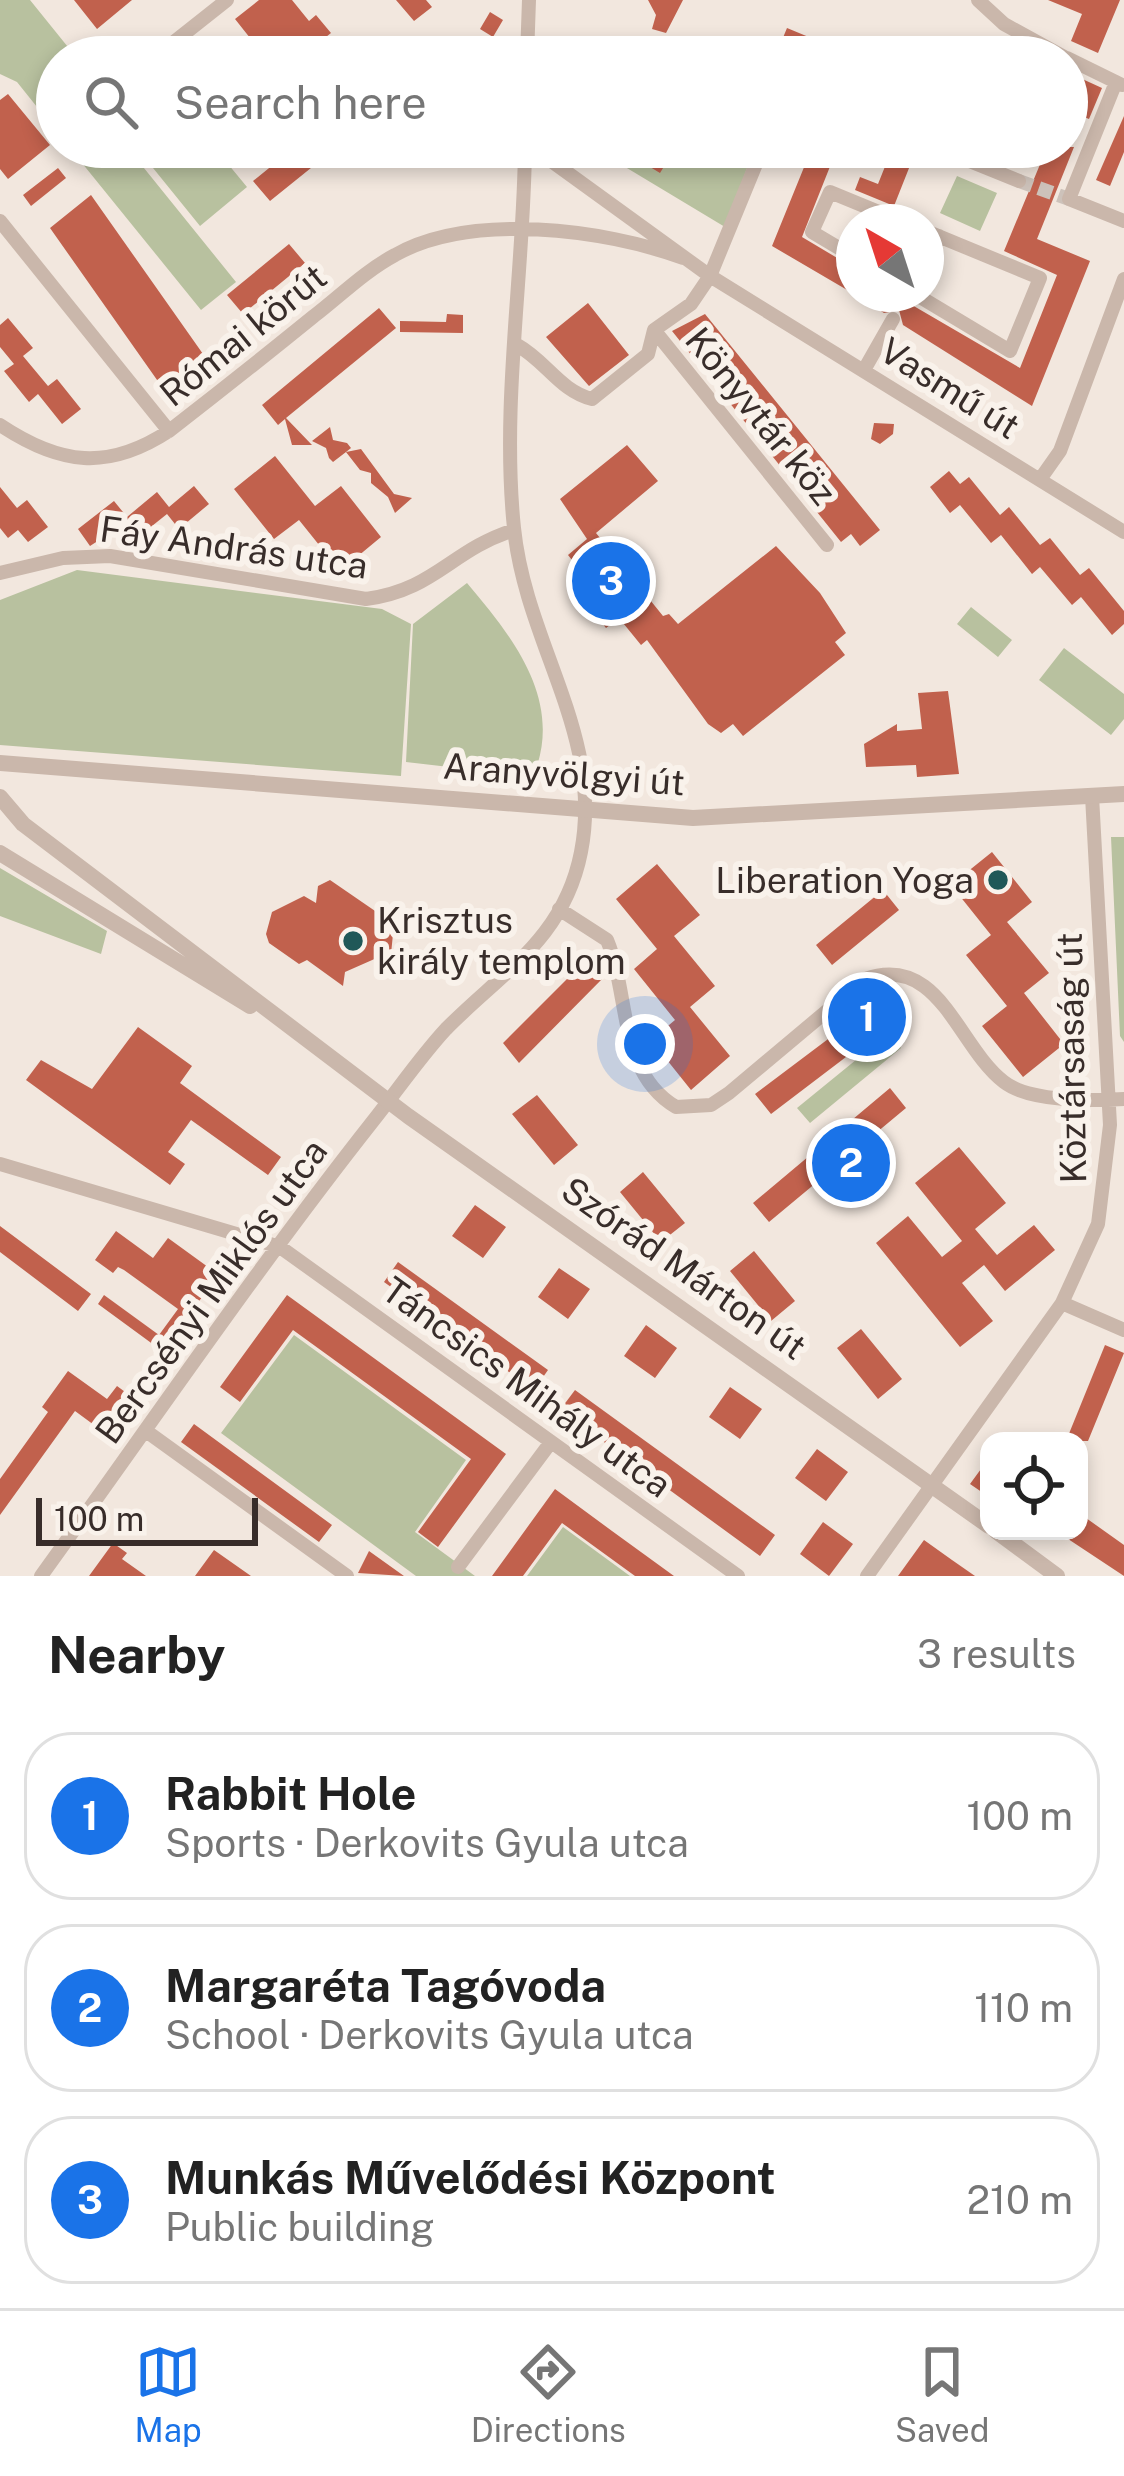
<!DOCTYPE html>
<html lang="en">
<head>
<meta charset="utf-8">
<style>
	:root { --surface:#fff; --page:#f6f6f6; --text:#222; --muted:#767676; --line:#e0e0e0; --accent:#1a73e8 }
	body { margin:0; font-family:"Public Sans",sans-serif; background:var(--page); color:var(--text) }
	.controls { position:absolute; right:36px; bottom:36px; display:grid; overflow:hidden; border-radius:24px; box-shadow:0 6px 18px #0003 }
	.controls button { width:108px; height:108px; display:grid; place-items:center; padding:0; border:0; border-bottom:3px solid var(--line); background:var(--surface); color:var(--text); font:60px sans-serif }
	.compass { position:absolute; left:836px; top:204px; width:108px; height:108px; border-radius:50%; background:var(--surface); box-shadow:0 6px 18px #0003; rotate:321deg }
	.scale { position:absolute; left:36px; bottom:30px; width:222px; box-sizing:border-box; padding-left:12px; border:6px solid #382d2a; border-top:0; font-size:33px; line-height:42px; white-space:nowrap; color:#382d2a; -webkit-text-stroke:9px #f9f2eb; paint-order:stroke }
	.you { position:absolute; left:645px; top:1044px; width:42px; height:42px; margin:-30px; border:9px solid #fff; border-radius:50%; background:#1a73e8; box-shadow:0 0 0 18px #1a73e833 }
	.badge { display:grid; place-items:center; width:78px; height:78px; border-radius:50%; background:var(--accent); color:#fff; font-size:39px; font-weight:700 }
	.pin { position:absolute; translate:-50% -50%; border:6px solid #fff; box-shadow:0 3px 12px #0006 }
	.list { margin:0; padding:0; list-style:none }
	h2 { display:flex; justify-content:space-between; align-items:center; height:156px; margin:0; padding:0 48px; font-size:51px }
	h2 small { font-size:39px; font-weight:400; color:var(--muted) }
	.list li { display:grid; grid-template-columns:78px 1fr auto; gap:36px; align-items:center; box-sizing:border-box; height:168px; margin:0 24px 24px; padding:0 24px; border:3px solid var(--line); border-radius:48px }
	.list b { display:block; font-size:45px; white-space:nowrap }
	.list p { margin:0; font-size:39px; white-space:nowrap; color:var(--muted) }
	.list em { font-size:39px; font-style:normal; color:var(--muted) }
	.icon { flex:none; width:66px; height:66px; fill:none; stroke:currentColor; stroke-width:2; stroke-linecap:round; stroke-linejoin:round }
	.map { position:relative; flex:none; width:1124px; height:1576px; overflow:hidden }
	.search { position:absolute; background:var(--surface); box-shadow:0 6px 18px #0003; left:36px; right:36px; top:36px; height:132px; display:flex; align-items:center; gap:30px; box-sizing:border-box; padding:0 42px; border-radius:66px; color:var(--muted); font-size:45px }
	.sheet { height:732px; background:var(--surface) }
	nav { display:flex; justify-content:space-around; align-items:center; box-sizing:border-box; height:168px; border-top:3px solid var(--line); background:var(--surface); font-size:33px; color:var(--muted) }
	nav a { display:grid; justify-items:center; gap:6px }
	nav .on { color:var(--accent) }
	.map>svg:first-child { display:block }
	.green { fill:#b8c19f }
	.building { fill:#c1614d }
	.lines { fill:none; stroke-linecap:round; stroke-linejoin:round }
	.minor-tunnel { stroke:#cdc2ba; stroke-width:14; stroke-dasharray:14 7; stroke-linecap:butt }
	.minor { stroke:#cab7ab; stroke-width:14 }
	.tertiary { stroke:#cab7ab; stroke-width:16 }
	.poi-dot { fill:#205858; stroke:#f9f2eb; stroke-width:4.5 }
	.labels { text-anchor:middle; stroke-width:12; stroke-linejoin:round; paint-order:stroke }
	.street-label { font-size:36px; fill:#382d2a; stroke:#f9f2eb }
	.poi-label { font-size:36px; fill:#382d2a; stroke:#f9f2eb; text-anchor:end }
</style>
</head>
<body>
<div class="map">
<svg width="1124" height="1576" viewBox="0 0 1124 1576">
	<rect width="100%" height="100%" fill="#f2e7de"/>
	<!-- green -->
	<path class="green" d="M0 0H30L76 57H57V132L17 82 0 74Z
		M69 147H127L236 282 201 310Z
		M136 147H214L247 187 200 226Z
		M592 147H755L725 227Z
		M957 176 997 193 980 231 940 213Z
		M77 570 382 609 411 624 401 776 0 745V600Z
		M467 583C510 634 560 695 537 766L501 773 406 762 413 624Z
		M971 607 1012 640 998 657 957 624Z
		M1064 648 1124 694V719L1111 735 1039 680Z
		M1111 837H1124V1042L1120 1036Z
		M0 868 107 931 101 954 0 916Z
		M889 1033 901 1048 810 1123 797 1108Z
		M294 1335 466 1460 415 1532 475 1576H416L221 1433Z
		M563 1527 630 1576H527Z"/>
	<!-- building -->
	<path class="building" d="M74 0H132L97 29Z
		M259 0H292L309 21 316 15 331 33 301 57H265L235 19Z
		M396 0H426L432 7 414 21Z
		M648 0H683L666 33 652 29 656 15Z
		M1048 0H1120L1098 53 1071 41 1082 14Z
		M490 12 503 20 493 37 480 29Z
		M787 28 828 45 822 57H775Z
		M1067 72 1102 88 1089 119 1067 110Z
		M8 94 50 145 8 179 0 169V100Z
		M1124 116V152L1110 186 1096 180Z
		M295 147H337L270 201 253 181Z
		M617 147H676L660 173Z
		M1006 147H1074L1037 239 1090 261 1032 406 903 325 899 310 884 313 854 294H894L898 307 912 305 1020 368 1057 275 1004 251 1041 162Z
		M892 149 913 158 894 206 855 190 860 177 878 184Z
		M809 155 831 164 802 237 854 268V294L772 246Z
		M58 168 66 178 31 206 23 195Z
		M91 195 203 354 162 387 50 228Z
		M289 244 305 263 243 314 227 295Z
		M588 303 629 355 589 386 546 337Z
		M379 308 396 328 286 418 312 445H292L285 419 278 425 262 405Z
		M447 314 463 315V333L400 332V321L446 322Z
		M705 314 880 530 860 546 851 534 841 542 672 331Z
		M8 318 33 348 23 356 48 386 57 379 81 409 62 424 38 394 29 402 4 371 14 364 0 347V325Z
		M874 423 894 424 893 434 880 444 871 439Z
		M330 427 333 440 347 443 351 448 346 452 361 449 394 494 412 498 395 513 388 497 371 483V473L360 470 346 452 333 462 329 458 326 448 312 441Z
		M627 445 658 481 596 533 663 616 669 614 678 624 776 546 820 593 846 633 835 642 845 655 743 736 733 724 721 733 708 724 647 640 641 645 619 618 606 628 594 613 606 603 568 555 587 539 560 499Z
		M275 456 315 506 341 486 381 537 340 571 299 520 274 539 234 489Z
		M949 471 960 484 969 477 1000 515 1009 507 1040 545 1050 538 1080 575 1089 568 1124 611V624L1112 635 1081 597 1072 605 1040 567 1032 574 1001 535 991 543 960 505 950 513 930 487Z
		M194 486 209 504 179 529 167 514 137 538 124 524 90 546 78 529 114 501 127 517 157 492 169 507Z
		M0 487 17 508 27 500 48 527 28 542 18 530 8 538 0 528Z
		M948 691 959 774 917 777 916 765 866 767 864 744 897 724V731L922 729 918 693Z
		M992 852 1032 902 1007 922 1049 973 1024 993 1064 1044 1023 1077 982 1026 1007 1006 966 955 991 935 951 885Z
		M657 864 700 915 674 936 715 986 690 1007 730 1056 691 1090 651 1040 675 1020 634 969 657 949 616 899Z
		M330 880 394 924 390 964 379 957 345 972 343 986 307 960 299 964 269 943 266 934 272 912 304 896 316 903 318 886Z
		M883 890 899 910 832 965 816 945Z
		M588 958 604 977 519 1063 503 1043Z
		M876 1003 892 1022 771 1114 755 1094Z
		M138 1027 192 1066 180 1083 281 1157 268 1175 191 1120 168 1152 185 1164 170 1185 26 1080 41 1060 92 1089Z
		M890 1088 906 1108 769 1222 753 1203Z
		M537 1095 578 1145 554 1165 512 1114Z
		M959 1147 1006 1203 975 1229 997 1255 1034 1225 1055 1250 1005 1291 984 1265 962 1283 993 1321 960 1347 876 1243 908 1216 942 1257 962 1241 915 1183Z
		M643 1172 685 1223 661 1242 620 1192Z
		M475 1205 506 1227 483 1258 452 1236Z
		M0 1226 91 1294 78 1311 0 1252Z
		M116 1231 153 1258 168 1238 219 1275 193 1309 200 1314 169 1356 98 1304 104 1295 159 1335 178 1309 124 1270 118 1267 113 1273 95 1260Z
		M754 1251 795 1301 771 1321 730 1271Z
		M398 1262 548 1370 534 1390 384 1282Z
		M559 1268 590 1289 568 1319 538 1297Z
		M287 1295 506 1454 438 1547 418 1532 471 1459 293 1330 240 1402 220 1387Z
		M646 1325 677 1348 655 1378 624 1356Z
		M861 1329 902 1379 878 1399 837 1348Z
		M1105 1345 1124 1353 1088 1441H1066Z
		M68 1371 107 1399 117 1386 136 1400 109 1436 75 1411 0 1515V1479L48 1412 42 1407Z
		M730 1387 762 1409 740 1439 709 1417Z
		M575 1390 775 1535 760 1556 560 1410Z
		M194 1424 332 1525 319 1542 181 1442Z
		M817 1449 848 1472 826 1501 795 1478Z
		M989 1458V1497L970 1484Z
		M555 1489 612 1531 674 1576H635L562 1523 523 1576H492Z
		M1079 1513 1124 1545V1576L1056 1531H1079Z
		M823 1522 853 1544 829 1576 800 1554Z
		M924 1540 952 1560 975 1576H898Z
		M113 1543 127 1553 122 1559 146 1576H89Z
		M214 1550 251 1576H195Z
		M369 1551 404 1576 358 1573Z"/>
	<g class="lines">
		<!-- minor-tunnel -->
		<path class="minor-tunnel" d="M1019 181 1069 199"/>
		<!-- minor -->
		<path class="minor" d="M978 0 1004 24 1064 57
			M155 57 227 0
			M527 57 529 0
			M1067 58 1122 85
			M1116 82 1069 199 1124 221
			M532 147 710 276 1124 532
			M763 147 710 276 691 304 654 330 827 545
			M935 147 1019 181
			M0 221 169 431
			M854 257 812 232 830 192 903 222
			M926 259 939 236
			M915 294 1010 351 1040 278 926 231
			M904 298 906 294
			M517 345C546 361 560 391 592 399L648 354 654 330
			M864 370 893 319
			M0 425C60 465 108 471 169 431 218 393 266 355 314 316 340 296 365 271 395 255 471 212 604 229 683 258
			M1041 478 1060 451 1124 279
			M0 573 63 558 110 556 366 599C435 590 451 550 514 530
			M559 909 607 940C630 995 618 1073 676 1107L711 1105 729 1093 865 979C940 953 957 1046 1004 1082 1030 1102 1092 1101 1124 1099
			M0 1164 280 1247 738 1576
			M1062 1303 1124 1330
			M146 1431 347 1576
			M458 1567 551 1442
			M41 1576C151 1424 257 1268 373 1121 397 1091 420 1057 446 1029 502 972 564 939 581 852 604 735 526 645 514 528 501 403 524 272 525 147
			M867 1576 1062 1303 1098 1224 1110 1125 1092 796"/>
		<!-- tertiary -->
		<path class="tertiary" d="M0 763 693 818 1124 794
			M0 797 23 824 408 1116 989 1526
			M0 853 250 1006
			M996 1531 1057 1576"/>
	</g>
	<!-- markers -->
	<g class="poi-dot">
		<circle cx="998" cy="880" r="12"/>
		<circle cx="353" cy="941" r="12"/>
	</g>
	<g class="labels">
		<!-- street labels -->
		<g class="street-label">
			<text transform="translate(243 335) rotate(-39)" y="13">Római körút</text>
			<text transform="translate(950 388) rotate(32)" y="13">Vasmű út</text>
			<text transform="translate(761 416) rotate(51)" y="13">Könyvtár köz</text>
			<text transform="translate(234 547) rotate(8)" y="13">Fáy András utca</text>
			<text transform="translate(564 774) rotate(4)" y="13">Aranyvölgyi út</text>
			<text transform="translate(1071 1058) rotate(-91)" y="13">Köztársaság út</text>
			<text transform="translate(684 1268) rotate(35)" y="13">Szórád Márton út</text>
			<text transform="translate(211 1291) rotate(-54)" y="13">Bercsényi Miklós utca</text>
			<text transform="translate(527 1387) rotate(36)" y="13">Táncsics Mihály utca</text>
		</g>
		<!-- poi labels -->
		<g class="poi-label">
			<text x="974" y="893">Liberation Yoga</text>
			<text x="377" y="933" text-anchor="start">Krisztus<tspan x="377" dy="41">király templom</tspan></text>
		</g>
	</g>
</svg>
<div class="controls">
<button><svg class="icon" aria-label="locate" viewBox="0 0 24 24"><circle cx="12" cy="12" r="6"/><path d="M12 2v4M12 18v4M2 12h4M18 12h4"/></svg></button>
</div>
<svg class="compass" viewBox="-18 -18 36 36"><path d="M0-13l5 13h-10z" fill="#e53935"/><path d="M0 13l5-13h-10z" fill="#767676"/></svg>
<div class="scale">100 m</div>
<div class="you"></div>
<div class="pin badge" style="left:867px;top:1017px">1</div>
<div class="pin badge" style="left:851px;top:1163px">2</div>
<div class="pin badge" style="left:611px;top:581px">3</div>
<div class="search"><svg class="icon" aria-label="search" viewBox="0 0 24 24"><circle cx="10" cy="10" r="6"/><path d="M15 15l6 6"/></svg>Search here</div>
</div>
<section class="sheet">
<h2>Nearby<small>3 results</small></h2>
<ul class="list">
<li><span class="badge">1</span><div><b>Rabbit Hole</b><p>Sports · Derkovits Gyula utca</p></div><em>100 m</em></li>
<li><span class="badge">2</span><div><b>Margaréta Tagóvoda</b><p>School · Derkovits Gyula utca</p></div><em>110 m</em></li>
<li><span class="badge">3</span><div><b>Munkás Művelődési Központ</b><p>Public building</p></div><em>210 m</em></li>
</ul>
</section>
<nav>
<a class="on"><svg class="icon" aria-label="map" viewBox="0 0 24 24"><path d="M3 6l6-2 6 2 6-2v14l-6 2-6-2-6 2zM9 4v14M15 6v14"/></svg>Map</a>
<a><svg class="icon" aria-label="directions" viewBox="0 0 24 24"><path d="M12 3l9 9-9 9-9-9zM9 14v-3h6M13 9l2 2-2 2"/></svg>Directions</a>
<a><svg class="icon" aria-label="saved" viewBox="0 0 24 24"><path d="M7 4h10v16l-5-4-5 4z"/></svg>Saved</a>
</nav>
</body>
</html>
